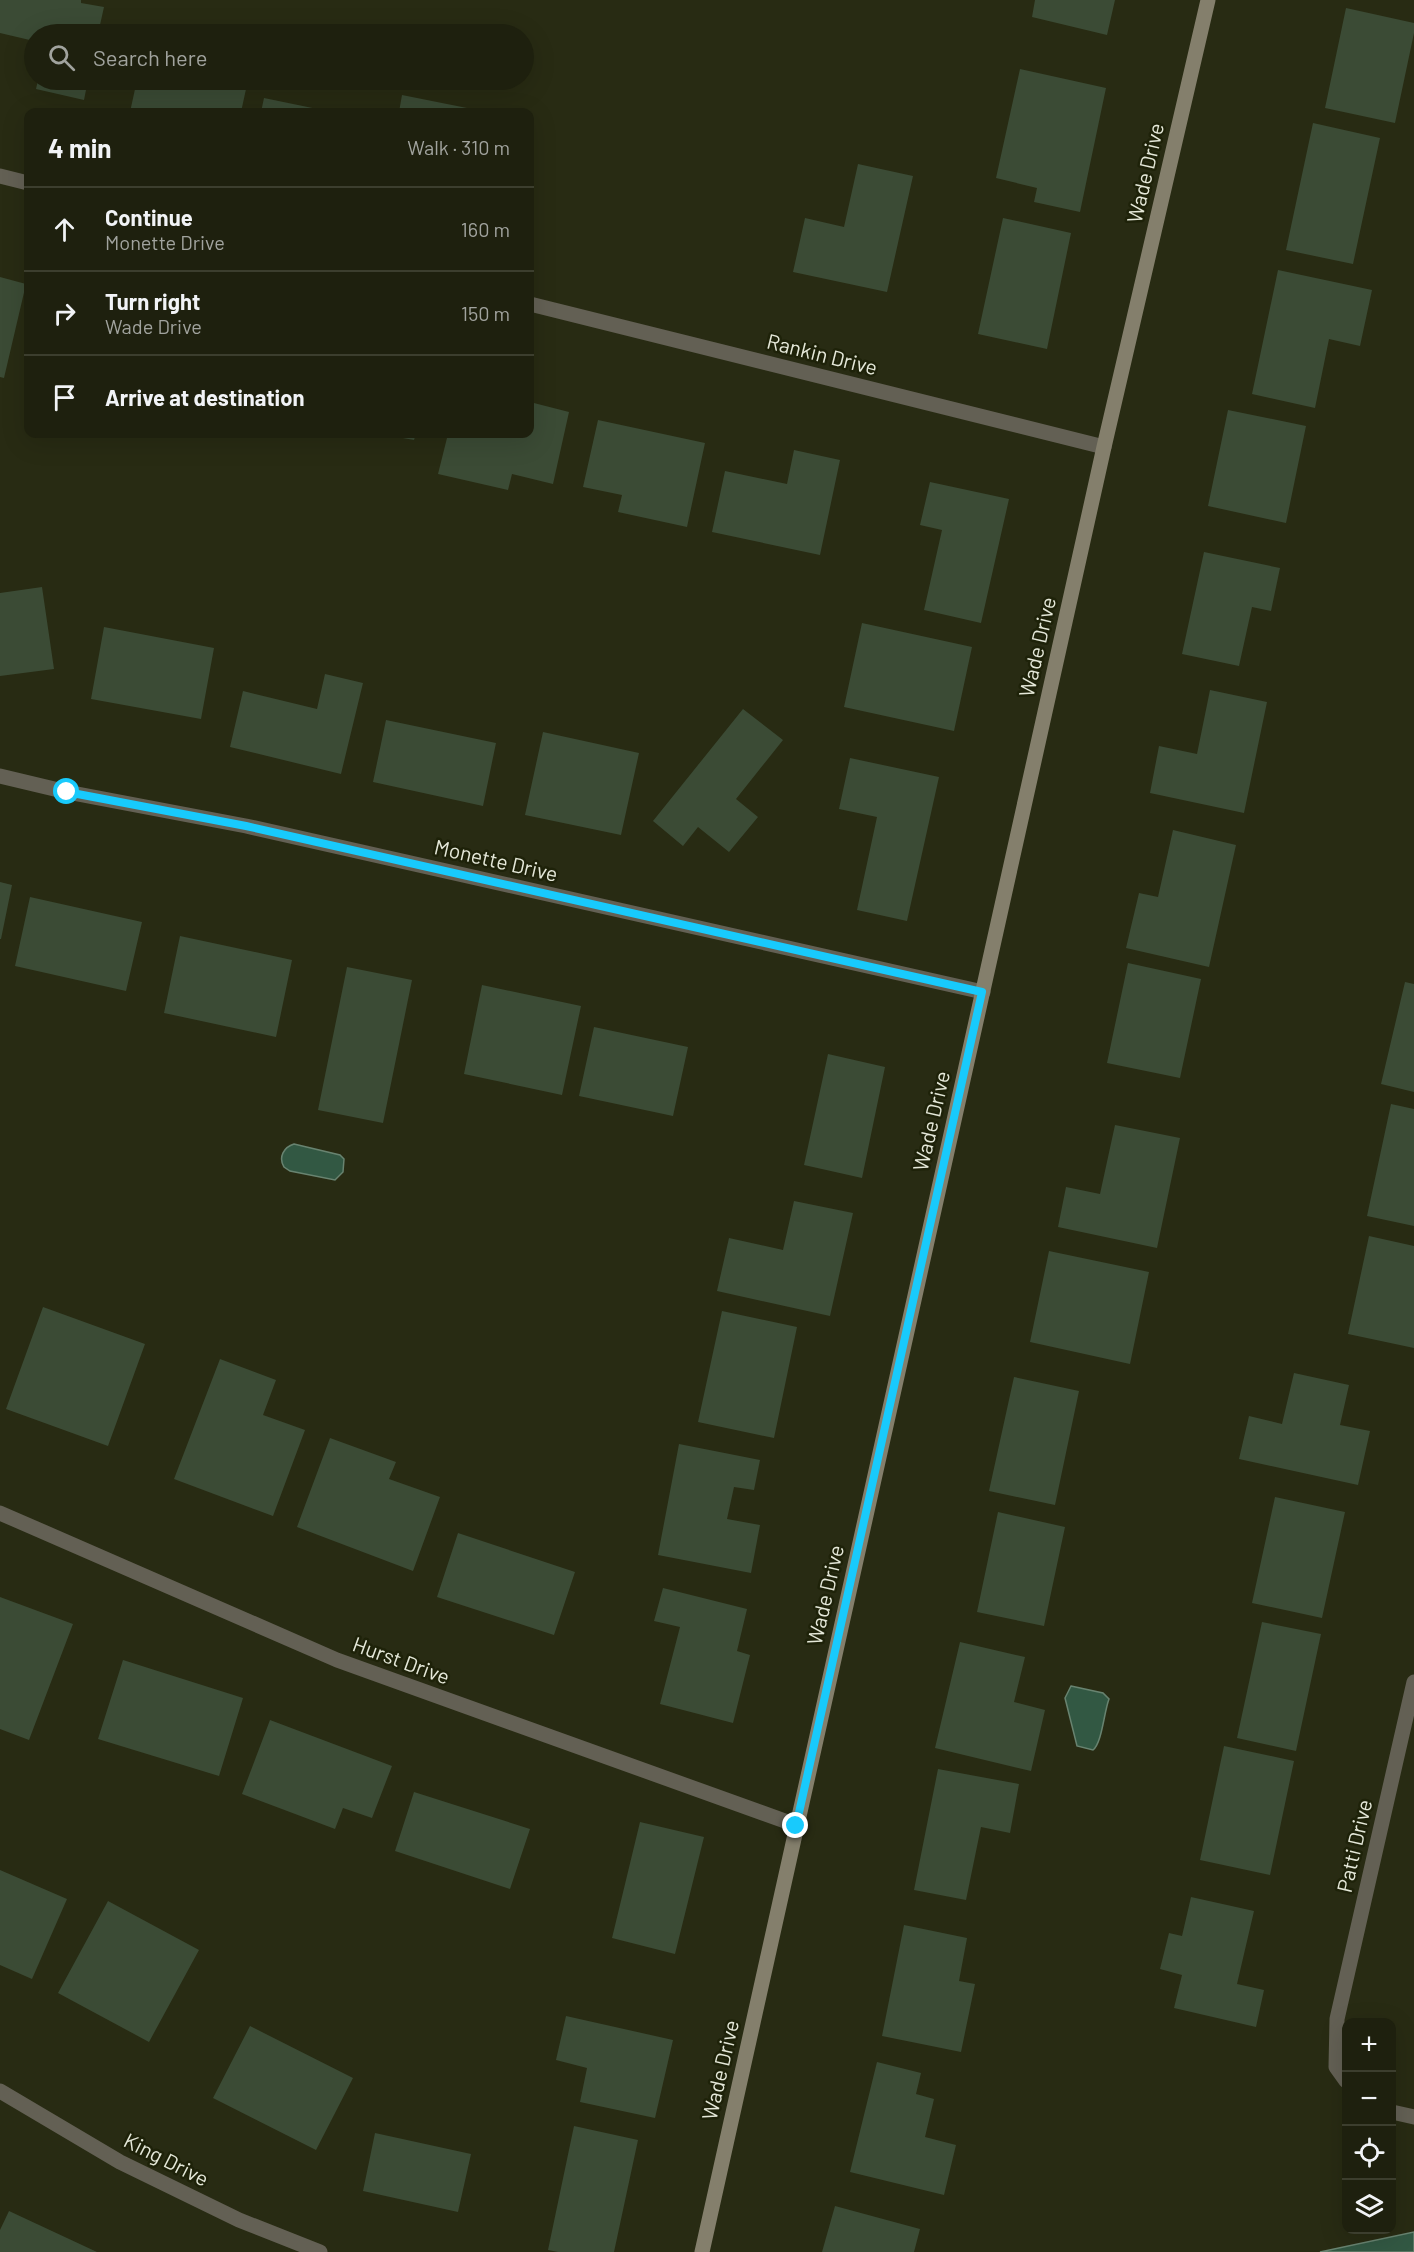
<!DOCTYPE html>
<html lang="en">
<head>
<meta charset="utf-8">
<style>
	:root { --surface:#1e200e; --page:#262817; --text:#f1f3f6; --muted:#a1a39e; --line:#3c3e2e }
	body { margin:0; font-family:Barlow,sans-serif; background:var(--page); color:var(--text) }
	.controls { position:absolute; right:18px; bottom:18px; display:grid; overflow:hidden; border-radius:12px; box-shadow:0 6px 24px #0002 }
	.controls button { width:54px; height:54px; display:grid; place-items:center; padding:0; border:0; border-bottom:2px solid var(--line); background:var(--surface); color:var(--text); font:30px sans-serif }
	.stop { position:absolute; width:18px; height:18px; margin:-14px; border:4px solid #18cafc; border-radius:50%; background:#fff }
	.stop.end { background:#18cafc; border-color:#fff; box-shadow:0 2px 6px #0008 }
	.list { margin:0; padding:0; list-style:none }
	h2 { display:flex; justify-content:space-between; align-items:center; height:78px; margin:0; padding:0 24px; font-size:26px }
	h2 small { font-size:20px; font-weight:400; color:var(--muted) }
	.list li { display:grid; grid-template-columns:39px 1fr auto; gap:18px; align-items:center; box-sizing:border-box; height:84px; padding:0 24px; border-top:2px solid var(--line) }
	.list b { display:block; font-size:22px; white-space:nowrap }
	.list p { margin:0; font-size:20px; white-space:nowrap; color:var(--muted) }
	.list em { font-size:20px; font-style:normal; color:var(--muted) }
	.icon { flex:none; width:33px; height:33px; fill:none; stroke:currentColor; stroke-width:2; stroke-linecap:round; stroke-linejoin:round }
	.map { position:relative; flex:none; width:1414px; height:2252px; overflow:hidden }
	.search { position:absolute; background:var(--surface); box-shadow:0 6px 24px #0002; left:24px; top:24px; width:510px; height:66px; display:flex; align-items:center; gap:15px; box-sizing:border-box; padding:0 21px; border-radius:33px; color:var(--muted); font-size:22px }
	.panel { position:absolute; background:var(--surface); box-shadow:0 6px 24px #0002; left:24px; top:108px; width:510px; height:330px; border-radius:12px }
	.map>svg:first-child { display:block }
	.water { fill:#325843; stroke:#688370; stroke-width:1.5 }
	.building { fill:#3b4b35 }
	.lines { fill:none; stroke-linecap:round; stroke-linejoin:round }
	.street { stroke:#636054; stroke-width:15 }
	.secondary { stroke:#847f6c; stroke-width:15 }
	.route { stroke:#18cafc; stroke-width:8 }
	.labels { text-anchor:middle; stroke-width:5; stroke-linejoin:round; paint-order:stroke }
	.street-label { font-size:21px; fill:#e5e8d9; stroke:#1e2209 }
</style>
</head>
<body>
<div class="map">
<svg width="1414" height="2252" viewBox="0 0 1414 2252">
	<rect width="100%" height="100%" fill="#282b13"/>
	<!-- water -->
	<path class="water" d="M294 1144 340 1155 344 1159 343 1172 335 1180 290 1171 284 1167C278 1157 284 1147 294 1144Z
		M1071 1686 1103 1693 1109 1699C1104 1712 1102 1743 1093 1750L1077 1746 1065 1698Z
		M1414 2232V2252H1320Z"/>
	<!-- building -->
	<path class="building" d="M0 0H81V3L104 7 98 34H34V41L0 33Z
		M1035 0H1115L1107 35 1032 17Z
		M1346 8 1414 23V33L1395 123 1325 108Z
		M1020 69 1106 88 1080 212 1034 202 1037 188 996 178Z
		M38 80H88L84 100 36 89Z
		M137 80H248L241 112H130Z
		M402 95 482 111V112H399Z
		M264 98 327 111V112H261Z
		M1313 123 1380 138 1353 264 1286 250Z
		M858 164 913 176 887 292 793 272 805 218 844 227Z
		M1003 218 1071 233 1047 349 978 334Z
		M1278 270 1372 290 1360 346 1329 339 1315 408 1252 394Z
		M0 277 26 284 4 378 0 377Z
		M530 402 569 412 553 484 512 474 508 490 438 474 448 434H530Z
		M1228 410 1306 426 1286 523 1208 506Z
		M598 420 705 443 687 527 618 512 622 495 583 487Z
		M386 435V434H416L414 440Z
		M794 450 840 460 820 555 712 532 725 471 787 484Z
		M930 482 1009 499 981 623 924 610 942 530 920 525Z
		M1204 552 1280 568 1271 611 1252 607 1239 666 1182 654Z
		M42 587 54 669 0 676V593Z
		M862 623 972 647 954 731 844 707Z
		M104 627 214 648 201 719 91 699Z
		M325 674 363 683 341 774 230 747 243 691 317 709Z
		M1210 690 1267 702 1244 813 1150 793 1159 746 1197 754Z
		M743 709 783 740 736 799 758 817 729 852 698 827 683 846 653 821Z
		M386 720 496 743 483 806 373 782Z
		M543 732 639 753 621 835 525 815Z
		M850 758 939 777 907 921 857 910 877 817 839 809Z
		M1173 830 1236 845 1209 967 1126 948 1139 893 1158 897Z
		M0 882 12 885 1 939H0Z
		M30 897 142 922 126 991 15 966Z
		M180 936 292 960 276 1037 164 1013Z
		M1128 963 1201 979 1180 1078 1107 1063Z
		M347 967 412 980 383 1123 318 1110Z
		M1405 982 1414 984V1092L1381 1084Z
		M482 985 581 1006 562 1095 464 1074Z
		M594 1027 688 1047 673 1116 579 1096Z
		M828 1054 885 1067 862 1178 804 1165Z
		M1391 1104 1414 1109V1226L1367 1216Z
		M1115 1125 1180 1138 1157 1248 1058 1227 1066 1187 1100 1194Z
		M794 1201 853 1213 830 1316 717 1291 729 1238 783 1250Z
		M1369 1236 1414 1246V1348L1348 1334Z
		M1049 1251 1149 1272 1130 1364 1030 1342Z
		M43 1307 145 1344 108 1446 6 1409Z
		M722 1311 797 1327 774 1438 698 1422Z
		M220 1359 276 1380 263 1415 305 1430 273 1516 174 1479Z
		M1294 1373 1349 1385 1340 1425 1370 1431 1358 1485 1239 1459 1249 1416 1282 1424Z
		M1014 1377 1079 1391 1055 1505 989 1491Z
		M330 1438 396 1462 389 1479 440 1497 413 1571 297 1527Z
		M679 1444 760 1460 754 1490 734 1487 727 1519 760 1525 751 1573 658 1555Z
		M1275 1497 1345 1512 1322 1618 1252 1603Z
		M998 1512 1065 1527 1044 1626 977 1612Z
		M458 1533 575 1572 554 1635 437 1597Z
		M663 1588 747 1609 737 1651 750 1655 733 1723 660 1704 680 1627 654 1621Z
		M0 1597 73 1624 29 1740 0 1729Z
		M1262 1622 1321 1634 1296 1751 1237 1738Z
		M960 1642 1025 1657 1014 1702 1045 1710 1031 1771 935 1748Z
		M123 1660 243 1698 219 1776 98 1739Z
		M270 1720 392 1766 372 1818 343 1808 335 1829 242 1794Z
		M1224 1746 1294 1761 1270 1875 1200 1860Z
		M938 1769 1019 1784 1010 1833 981 1827 966 1900 914 1890Z
		M414 1792 530 1829 510 1889 395 1851Z
		M640 1822 704 1837 675 1954 612 1938Z
		M0 1870 67 1899 32 1979 0 1965Z
		M1191 1897 1254 1911 1237 1984 1264 1990 1256 2027 1174 2008 1182 1975 1160 1969 1169 1933 1182 1936Z
		M108 1901 199 1950 149 2042 58 1993Z
		M904 1925 967 1938 959 1981 975 1984 961 2052 882 2036Z
		M566 2016 673 2040 655 2118 580 2102 587 2068 556 2060Z
		M250 2026 353 2078 316 2150 213 2098Z
		M877 2062 921 2073 916 2094 934 2099 925 2137 956 2145 944 2195 850 2172Z
		M574 2126 638 2140 614 2252H558L548 2250Z
		M375 2133 471 2154 458 2212 363 2191Z
		M835 2206 920 2229 914 2252H822Z
		M9 2211 97 2252H0V2230Z"/>
	<g class="lines">
		<!-- street -->
		<path class="street" d="M0 176 28 183
			M530 304 1104 447
			M0 776 67 792 246 826 983 992
			M0 1513 337 1660 796 1825
			M1346 2081 1336 2067 1337 2019 1414 1682
			M0 2091 120 2162 239 2220 320 2252
			M1392 2112 1414 2117"/>
		<!-- secondary -->
		<path class="secondary" d="M702 2252 1104 447 1208 0"/>
	</g>
	<g class="lines">
		<!-- route -->
		<path class="route" d="M67 792 246 826 982 992 796 1826"/>
	</g>
	<g class="labels">
		<!-- street labels -->
		<g class="street-label">
			<text transform="translate(1146 173) rotate(-77)" y="7">Wade Drive</text>
			<text transform="translate(822 355) rotate(14)" y="7">Rankin Drive</text>
			<text transform="translate(1038 647) rotate(-77)" y="7">Wade Drive</text>
			<text transform="translate(496 861) rotate(13)" y="7">Monette Drive</text>
			<text transform="translate(932 1121) rotate(-77)" y="7">Wade Drive</text>
			<text transform="translate(826 1595) rotate(-77)" y="7">Wade Drive</text>
			<text transform="translate(401 1661) rotate(20)" y="7">Hurst Drive</text>
			<text transform="translate(1355 1846) rotate(-77)" y="7">Patti Drive</text>
			<text transform="translate(721 2070) rotate(-77)" y="7">Wade Drive</text>
			<text transform="translate(166 2160) rotate(27)" y="7">King Drive</text>
		</g>
	</g>
</svg>
<div class="controls">
<button>+</button>
<button>−</button>
<button><svg class="icon" aria-label="locate" viewBox="0 0 24 24"><circle cx="12" cy="12" r="6"/><path d="M12 2v4M12 18v4M2 12h4M18 12h4"/></svg></button>
<button><svg class="icon" aria-label="layers" viewBox="0 0 24 24"><path d="M12 4l9 5-9 5-9-5zM3 14l9 5 9-5"/></svg></button>
</div>
<div class="stop" style="left:67px;top:792px"></div>
<div class="stop end" style="left:796px;top:1826px"></div>
<div class="search"><svg class="icon" aria-label="search" viewBox="0 0 24 24"><circle cx="10" cy="10" r="6"/><path d="M15 15l6 6"/></svg>Search here</div>
<section class="panel">
<h2>4 min<small>Walk · 310 m</small></h2>
<ul class="list">
<li><svg class="icon" aria-label="ahead" viewBox="0 0 24 24"><path d="M12 20V5M6 11l6-6 6 6"/></svg><div><b>Continue</b><p>Monette Drive</p></div><em>160 m</em></li>
<li><svg class="icon" aria-label="right" viewBox="0 0 24 24"><path d="M7 20v-9h11M14 6l5 5-5 5"/></svg><div><b>Turn right</b><p>Wade Drive</p></div><em>150 m</em></li>
<li><svg class="icon" aria-label="arrive" viewBox="0 0 24 24"><path d="M6 21V4h12l-3 4 3 4H6"/></svg><div><b>Arrive at destination</b></div></li>
</ul>
</section>
</div>
</body>
</html>
